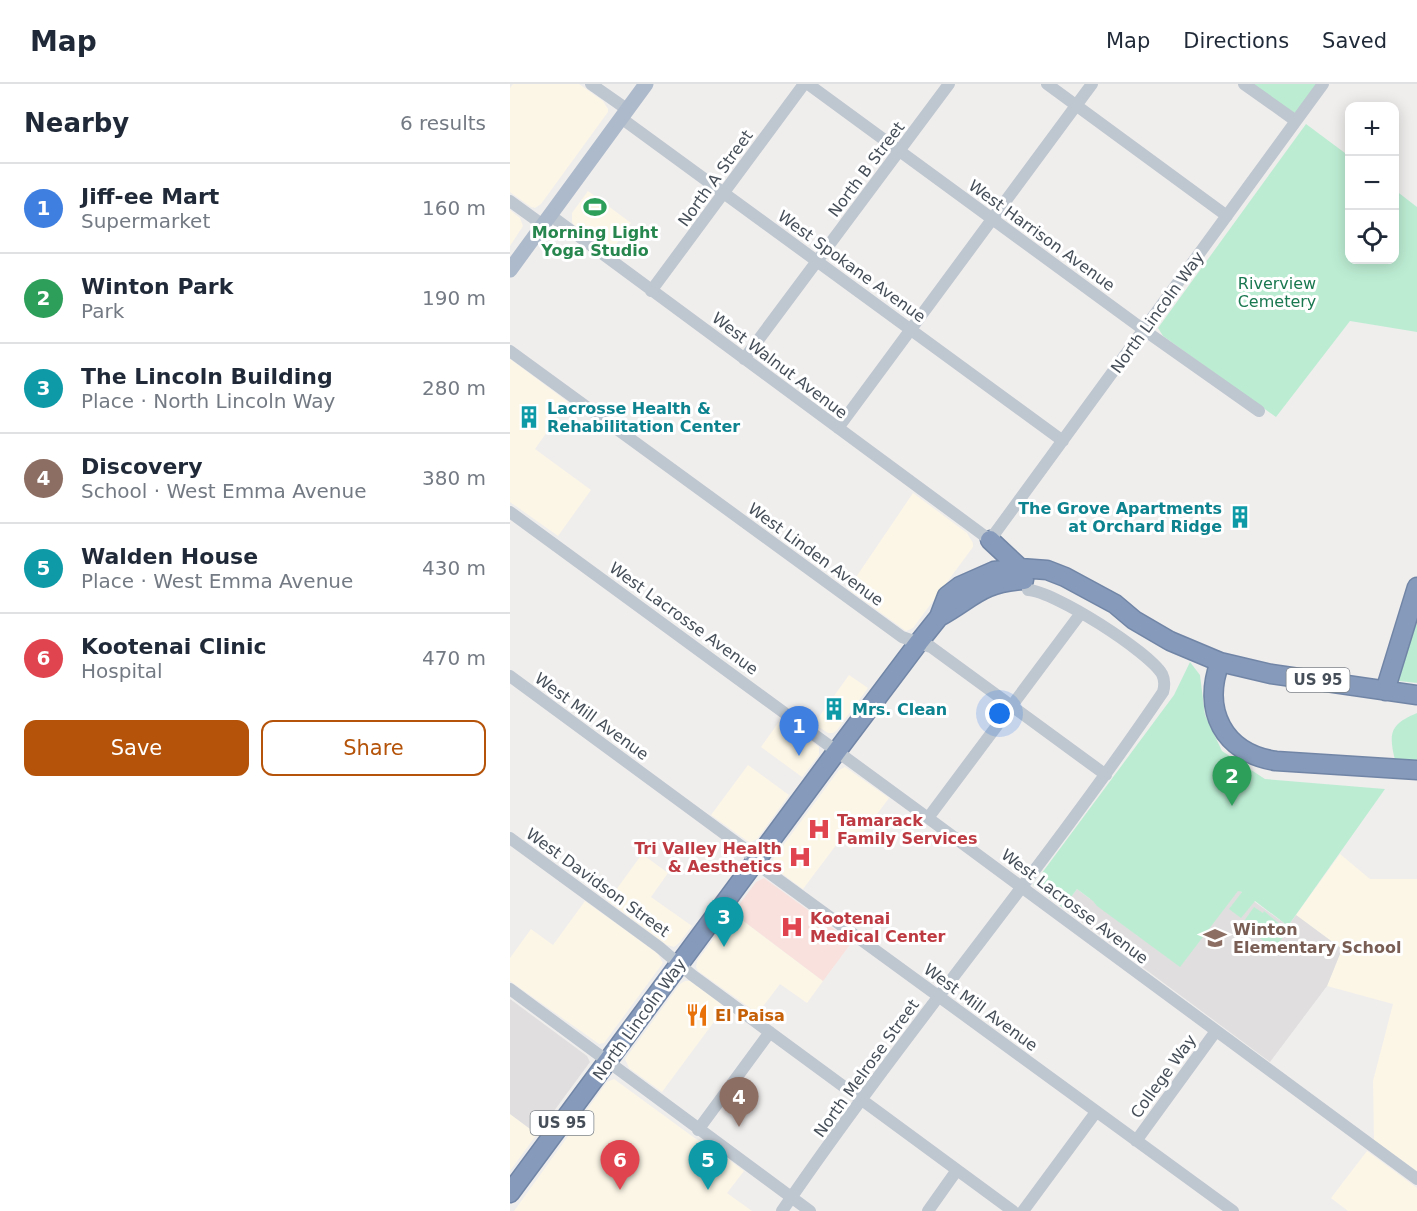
<!DOCTYPE html>
<html lang="en">
<head>
<meta charset="utf-8">
<style>
	:root { --surface:#fff; --page:#f6f6f7; --text:#1f2937; --muted:#747a83; --line:#e0e1e3; --accent:#b45309 }
	body { margin:0; font-family:"DejaVu Sans",sans-serif; background:var(--page); color:var(--text) }
	.controls { position:absolute; right:18px; top:18px; display:grid; overflow:hidden; border-radius:12px; box-shadow:0 3px 15px #0003 }
	.controls button { width:54px; height:54px; display:grid; place-items:center; padding:0; border:0; border-bottom:2px solid var(--line); background:var(--surface); color:var(--text); font:30px sans-serif }
	.you { position:absolute; left:490px; top:630px; width:21px; height:21px; margin:-15px; border:4px solid #fff; border-radius:50%; background:#1a73e8; box-shadow:0 0 0 9px #1a73e833 }
	.badge { display:grid; place-items:center; width:39px; height:39px; border-radius:50%; background:var(--accent); color:#fff; font-size:20px; font-weight:700 }
	.pin { position:absolute; translate:-50% -50px; filter:drop-shadow(0 2px 3px #0008) }
	.pin::after { content:''; position:absolute; top:32px; width:21px; height:18px; background:inherit; clip-path:polygon(0 0,100% 0,50% 100%) }
	.list { margin:0; padding:0; list-style:none }
	h2 { display:flex; justify-content:space-between; align-items:center; height:78px; margin:0; padding:0 24px; font-size:26px }
	h2 small { font-size:20px; font-weight:400; color:var(--muted) }
	.list li { display:grid; grid-template-columns:39px 1fr auto; gap:18px; align-items:center; box-sizing:border-box; height:90px; padding:0 24px; border-top:2px solid var(--line) }
	.list b { display:block; font-size:22px; white-space:nowrap }
	.list p { margin:0; font-size:20px; white-space:nowrap; color:var(--muted) }
	.list em { font-size:20px; font-style:normal; color:var(--muted) }
	.actions { display:flex; gap:12px; padding:18px 24px }
	.actions a { flex:1; padding:14px 0; border:2px solid var(--accent); border-radius:12px; text-align:center; font-size:21px; color:var(--accent) }
	.actions .main { background:var(--accent); color:#fff }
	.icon { flex:none; width:33px; height:33px; fill:none; stroke:currentColor; stroke-width:2; stroke-linecap:round; stroke-linejoin:round }
	.map { position:relative; flex:none; width:907px; height:1127px; overflow:hidden }
	header { display:flex; align-items:center; gap:36px; box-sizing:border-box; height:84px; padding:0 30px; background:var(--surface); border-bottom:2px solid var(--line) }
	header strong { font-size:28px }
	nav { display:flex; gap:33px; margin-inline-start:auto; font-size:21px }
	main { display:flex }
	aside { flex:1; background:var(--surface) }
	.map>svg:first-child { display:block }
	.commercial { fill:#fbf6e6 }
	.education { fill:#e0dede }
	.medical { fill:#f9e2dd }
	.green { fill:#bcedd3 }
	.lines { fill:none; stroke-linecap:round; stroke-linejoin:round }
	.highway-casing { stroke:#7186a6; stroke-width:21 }
	.minor { stroke:#bec6cf; stroke-width:12 }
	.major { stroke:#adbacb; stroke-width:15 }
	.highway { stroke:#869bbb; stroke-width:18 }
	.labels { text-anchor:middle; stroke-width:6; stroke-linejoin:round; paint-order:stroke }
	.shield { fill:#fff; stroke:#7e848b; stroke-width:1.5 }
	.shield-label { font-size:15px; font-weight:bold; fill:#464f59 }
	.street-label { font-size:16px; fill:#464f59; stroke:#fff }
	.leisure-label { font-size:16px; font-weight:bold; fill:#27864d; stroke:#fff }
	.park-label { font-size:16px; fill:#1a7850; stroke:#fff }
	.culture-label { font-size:16px; font-weight:bold; fill:#0d838f; stroke:#fff; text-anchor:start }
	.health-label { font-size:16px; font-weight:bold; fill:#be3a42; stroke:#fff; text-anchor:start }
	.education-label { font-size:16px; font-weight:bold; fill:#785e54; stroke:#fff; text-anchor:start }
	.food-label { font-size:16px; font-weight:bold; fill:#c56008; stroke:#fff; text-anchor:start }
</style>
</head>
<body>
<header>
<strong>Map</strong>
<nav><a>Map</a><a>Directions</a><a>Saved</a></nav>
</header>
<main>
<aside>
<h2>Nearby<small>6 results</small></h2>
<ul class="list">
<li><span class="badge" style="background:#3f7fe0">1</span><div><b>Jiff-ee Mart</b><p>Supermarket</p></div><em>160 m</em></li>
<li><span class="badge" style="background:#2e9e5b">2</span><div><b>Winton Park</b><p>Park</p></div><em>190 m</em></li>
<li><span class="badge" style="background:#0f9aa8">3</span><div><b>The Lincoln Building</b><p>Place · North Lincoln Way</p></div><em>280 m</em></li>
<li><span class="badge" style="background:#8d6e63">4</span><div><b>Discovery</b><p>School · West Emma Avenue</p></div><em>380 m</em></li>
<li><span class="badge" style="background:#0f9aa8">5</span><div><b>Walden House</b><p>Place · West Emma Avenue</p></div><em>430 m</em></li>
<li><span class="badge" style="background:#e0444e">6</span><div><b>Kootenai Clinic</b><p>Hospital</p></div><em>470 m</em></li>
</ul>
<div class="actions"><a class="main">Save</a><a>Share</a></div>
</aside>
<div class="map">
<svg width="907" height="1127" viewBox="0 0 907 1127">
	<rect width="100%" height="100%" fill="#f0eded"/>
	<!-- commercial -->
	<path class="commercial" d="M3 0H69L93 17 98 25V28L31 120 25 124 21 123 0 108V4Z
		M78 107 121 139 101 168 65 143 62 138V129Z
		M0 126 10 134 13 142 0 162Z
		M0 275 58 318 25 365 81 406 48 452 0 418Z
		M403 409 457 449 463 459V463L403 544 396 547 338 505Z
		M339 591 358 604 327 646 323 649H318L304 640Z
		M271 635 309 663V671L292 693 251 663Z
		M238 681 279 711 247 755 240 759 201 731Z
		M335 683 379 714 341 765 330 756 293 805 264 784 263 775 329 686Z
		M132 770 158 789 141 813 182 842 169 859 164 863 157 861 98 817Z
		M830 770 860 795H907V1087L864 1056 863 997 883 920 817 902 832 865 786 831Z
		M75 817 148 870 153 879 94 959 89 960 0 897V874L21 845 43 861Z
		M223 829 313 897 297 919 270 900 245 933 240 924 188 887 186 883 187 877Z
		M175 897H180L215 923 152 1008 119 984 115 975 170 900Z
		M104 995 186 1055 202 1063 234 1087 217 1109 242 1127H4L97 998Z
		M0 1030 27 1050 0 1087Z
		M857 1067 907 1104V1127H838L821 1114Z"/>
	<!-- education -->
	<path class="education" d="M637 740 778 842 786 831 832 865 817 902 760 978 553 824 567 805 580 815Z
		M0 915 77 972 80 978 27 1050 0 1030Z"/>
	<!-- medical -->
	<path class="medical" d="M254 794 342 858 313 897 223 829 246 798Z"/>
	<!-- green -->
	<path class="green" d="M741 0H808L786 30Z
		M796 40 839 72 840 176H884L885 106 907 123V248L840 237 766 333 653 252 648 244Z
		M907 530V599L889 597 890 588Z
		M680 578 690 591 695 631 712 667 755 695 875 705 778 842 745 817 731 834 719 825 732 808 728 807 670 883 587 822 583 817 567 805 553 824 523 801 664 611Z
		M907 629V679L885 676C878 648 881 640 907 629Z
		M744 823 753 829 754 827 778 847 767 861 761 862 735 844 734 837Z"/>
	<g class="lines">
		<!-- highway casing -->
		<g class="highway-casing">
			<path id="highway" d="M480 456 510 484
				M429 533C465 513 470 499 514 496
				M710 578C692 626 713 669 766 677L907 686
				M875 607 907 503
				M0 1109 327 667 409 558 429 533 437 512 450 502 484 487 510 484 537 486 555 493 605 520 624 536 660 557 710 578 761 590 907 611"/>
		</g>
		<!-- minor -->
		<path class="minor" d="M81 0 118 26
			M298 0 634 246 749 327
			M537 0 717 132
			M734 0 786 37
			M111 34 553 357
			M0 117 33 141
			M40 131 480 456 813 0
			M141 207 294 0
			M0 267 392 553 421 563 596 691
			M234 275 439 0
			M328 344 582 0
			M0 428 418 734 907 1095
			M0 592 231 762 254 785 723 1127
			M418 734 571 529
			M0 754 149 863 182 891 503 1127
			M0 905 300 1127
			M188 1046 260 948
			M626 1057 706 947
			M272 1127C393 950 533 785 653 608 655 601 655 596 652 590 638 567 544 507 518 506
			M418 1127 447 1086
			M513 1127 586 1028"/>
		<!-- major -->
		<path class="major" d="M0 186 136 0"/>
		<!-- highway -->
		<use href="#highway" class="highway"/>
	</g>
	<!-- icons -->
	<defs>
		<g id="stadium-bare" transform="scale(1.8)"><path d="M0-5a6.5 5 0 1 0 0 10a6.5 5 0 1 0 0-10ZM-3.5-1.8h7v3.6h-7Z" fill="#2e9e5b" stroke="#fff" stroke-width="2.5" paint-order="stroke"/></g>
		<g id="building-bare" transform="scale(1.8)"><path d="M-4-6H4V6H1V3H-1V6H-4ZM-2.5-4.3h1.7v1.8h-1.7ZM.8-4.3h1.7v1.8H.8ZM-2.5-1h1.7V.8h-1.7ZM.8-1h1.7V.8H.8Z" fill="#0f9aa8" stroke="#fff" stroke-width="2.5" paint-order="stroke"/></g>
		<g id="hospital-bare" transform="scale(1.8)"><path d="M-5-5h3v3.5h4V-5h3V5h-3V1.5h-4V5h-3Z" fill="#e0444e" stroke="#fff" stroke-width="2.5" paint-order="stroke"/></g>
		<g id="school-bare" transform="scale(1.8)"><path d="M0-5L7-2L0 1L-7-2ZM-4 1L0 2.5L4 1V4Q0 6-4 4Z" fill="#8d6e63" stroke="#fff" stroke-width="2.5" paint-order="stroke"/></g>
		<g id="restaurant-bare" transform="scale(1.8)"><path d="M-5-6h1v4h1v-4h1v4h1v-4h1v5L-1.5 .5V6h-2V.5L-5-1ZM5-6V6H3V1.5H1.5Q1.5-4 5-6Z" fill="#e8710a" stroke="#fff" stroke-width="2.5" paint-order="stroke"/></g>
	</defs>
	<g fill-rule="evenodd">
		<use href="#stadium-bare" x="85" y="123"/>
		<use href="#building-bare" x="19" y="333"/>
		<use href="#building-bare" x="730" y="433"/>
		<use href="#building-bare" x="324" y="625"/>
		<use href="#hospital-bare" x="309" y="745"/>
		<use href="#hospital-bare" x="290" y="773"/>
		<use href="#hospital-bare" x="282" y="843"/>
		<use href="#school-bare" x="705" y="854"/>
		<use href="#restaurant-bare" x="187" y="931"/>
	</g>
	<g class="labels">
		<!-- shield labels -->
		<g class="shield">
			<rect x="776.5" y="584" width="63" height="24" rx="4.5"/>
			<rect x="20.5" y="1027" width="63" height="24" rx="4.5"/>
		</g>
		<g class="shield-label">
			<text x="808" y="601">US 95</text>
			<text x="52" y="1044">US 95</text>
		</g>
		<!-- street labels -->
		<g class="street-label">
			<text transform="translate(356 85) rotate(-53)" y="6">North B Street</text>
			<text transform="translate(205 94) rotate(-54)" y="6">North A Street</text>
			<text transform="translate(532 151) rotate(36)" y="6">West Harrison Avenue</text>
			<text transform="translate(342 182) rotate(36)" y="6">West Spokane Avenue</text>
			<text transform="translate(647 228) rotate(-54)" y="6">North Lincoln Way</text>
			<text transform="translate(270 281) rotate(37)" y="6">West Walnut Avenue</text>
			<text transform="translate(306 470) rotate(36)" y="6">West Linden Avenue</text>
			<text transform="translate(174 534) rotate(36)" y="6">West Lacrosse Avenue</text>
			<text transform="translate(82 632) rotate(36)" y="6">West Mill Avenue</text>
			<text transform="translate(88 798) rotate(36)" y="6">West Davidson Street</text>
			<text transform="translate(565 822) rotate(37)" y="6">West Lacrosse Avenue</text>
			<text transform="translate(471 923) rotate(36)" y="6">West Mill Avenue</text>
			<text transform="translate(129 935) rotate(-54)" y="6">North Lincoln Way</text>
			<text transform="translate(356 984) rotate(-54)" y="6">North Melrose Street</text>
			<text transform="translate(653 992) rotate(-54)" y="6">College Way</text>
		</g>
		<!-- leisure labels -->
		<g class="leisure-label">
			<text x="85" y="154">Morning Light<tspan x="85" dy="18">Yoga Studio</tspan></text>
		</g>
		<!-- park labels -->
		<g class="park-label">
			<text x="767" y="205">Riverview<tspan x="767" dy="18">Cemetery</tspan></text>
		</g>
		<!-- culture labels -->
		<g class="culture-label">
			<text x="37" y="330">Lacrosse Health &amp;<tspan x="37" dy="18">Rehabilitation Center</tspan></text>
			<text x="712" y="430" text-anchor="end">The Grove Apartments<tspan x="712" dy="18">at Orchard Ridge</tspan></text>
			<text x="342" y="631">Mrs. Clean</text>
		</g>
		<!-- health labels -->
		<g class="health-label">
			<text x="327" y="742">Tamarack<tspan x="327" dy="18">Family Services</tspan></text>
			<text x="272" y="770" text-anchor="end">Tri Valley Health<tspan x="272" dy="18">&amp; Aesthetics</tspan></text>
			<text x="300" y="840">Kootenai<tspan x="300" dy="18">Medical Center</tspan></text>
		</g>
		<!-- education labels -->
		<g class="education-label">
			<text x="723" y="851">Winton<tspan x="723" dy="18">Elementary School</tspan></text>
		</g>
		<!-- food labels -->
		<g class="food-label">
			<text x="205" y="937">El Paisa</text>
		</g>
	</g>
</svg>
<div class="controls">
<button>+</button>
<button>−</button>
<button><svg class="icon" aria-label="locate" viewBox="0 0 24 24"><circle cx="12" cy="12" r="6"/><path d="M12 2v4M12 18v4M2 12h4M18 12h4"/></svg></button>
</div>
<div class="you"></div>
<div class="pin badge" style="left:289px;top:672px;background:#3f7fe0">1</div>
<div class="pin badge" style="left:722px;top:722px;background:#2e9e5b">2</div>
<div class="pin badge" style="left:214px;top:863px;background:#0f9aa8">3</div>
<div class="pin badge" style="left:229px;top:1043px;background:#8d6e63">4</div>
<div class="pin badge" style="left:198px;top:1106px;background:#0f9aa8">5</div>
<div class="pin badge" style="left:110px;top:1106px;background:#e0444e">6</div>
</div>
</main>
</body>
</html>
